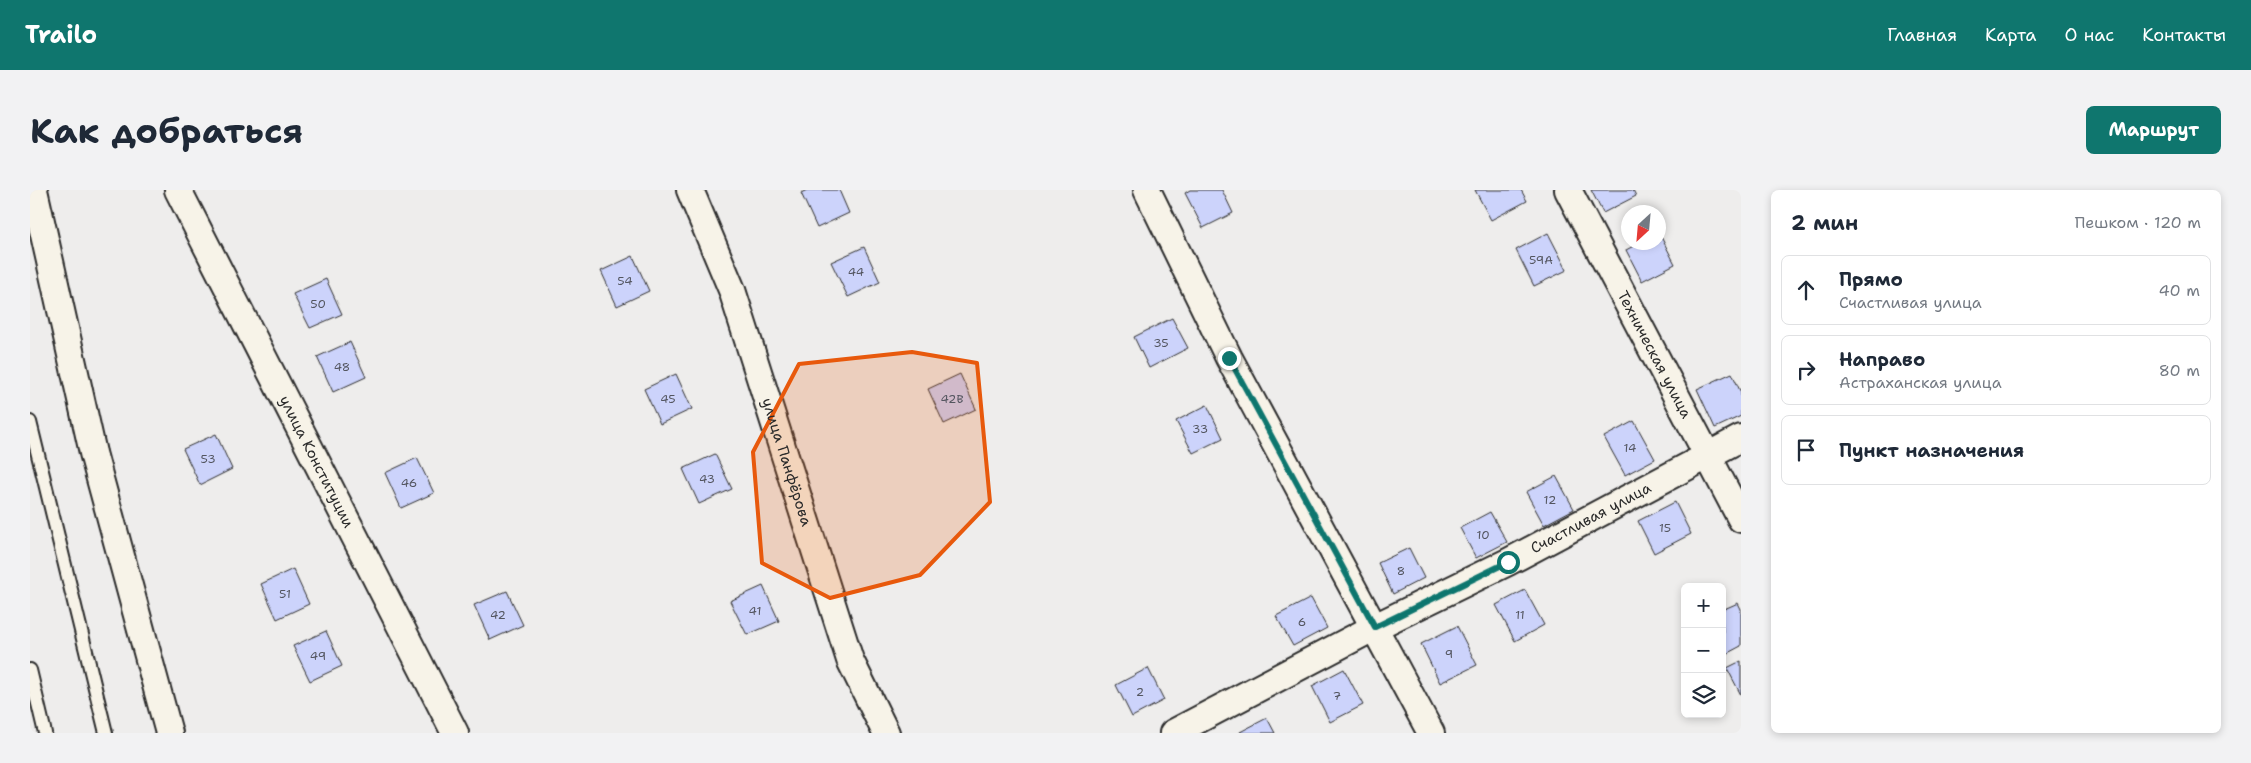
<!DOCTYPE html>
<html lang="ru">
<head>
<meta charset="utf-8">
<style>
	:root { --surface:#fff; --page:#f2f2f3; --text:#1f2937; --muted:#747a83; --line:#e0e1e3; --accent:#0f766e }
	body { margin:0; font-family:"Shantell Sans",sans-serif; background:var(--page); color:var(--text) }
	.controls { position:absolute; right:15px; bottom:15px; display:grid; overflow:hidden; border-radius:8px; box-shadow:0 2px 8px #0003 }
	.controls button { width:45px; height:45px; display:grid; place-items:center; padding:0; border:0; border-bottom:1px solid var(--line); background:var(--surface); color:var(--text); font:25px sans-serif }
	.compass { position:absolute; left:1591px; top:15px; width:45px; height:45px; border-radius:50%; background:var(--surface); box-shadow:0 2px 8px #0003; rotate:206deg }
	.stop { position:absolute; width:15px; height:15px; margin:-11px; border:4px solid #0f766e; border-radius:50%; background:#fff }
	.stop.end { background:#0f766e; border-color:#fff; box-shadow:0 1px 5px #0008 }
	.list { margin:0; padding:0; list-style:none }
	h2 { display:flex; justify-content:space-between; align-items:center; height:65px; margin:0; padding:0 20px; font-size:21px }
	h2 small { font-size:16px; font-weight:400; color:var(--muted) }
	.list li { display:grid; grid-template-columns:32px 1fr auto; gap:15px; align-items:center; box-sizing:border-box; height:70px; margin:0 10px 10px; padding:0 10px; border:1px solid var(--line); border-radius:8px }
	.list b { display:block; font-size:19px; white-space:nowrap }
	.list p { margin:0; font-size:16px; white-space:nowrap; color:var(--muted) }
	.list em { font-size:16px; font-style:normal; color:var(--muted) }
	.icon { flex:none; width:28px; height:28px; fill:none; stroke:currentColor; stroke-width:2; stroke-linecap:round; stroke-linejoin:round }
	.map { position:relative; flex:none; width:1711px; height:543px; overflow:hidden; border-radius:8px }
	header { display:flex; align-items:center; gap:30px; box-sizing:border-box; height:70px; padding:0 25px; background:var(--accent); color:#fff }
	header strong { font-size:24px }
	nav { display:flex; gap:28px; margin-inline-start:auto; font-size:18px }
	.intro { display:flex; align-items:center; justify-content:space-between; box-sizing:border-box; height:120px; padding:0 30px }
	h1 { margin:0; font-size:35px }
	.button { padding:12px 22px; border-radius:8px; background:var(--accent); color:#fff; font-size:18px; font-weight:700 }
	main { display:flex; gap:30px; padding:0 30px }
	aside { flex:1; background:var(--surface); border-radius:8px; box-shadow:0 2px 8px #0003 }
	.map>svg:first-child { display:block }
	.building { fill:#ccd3fb; stroke:#2b2b2b }
	.lines { fill:none; stroke-linecap:round; stroke-linejoin:round }
	.service-casing { stroke:#2b2b2b; stroke-width:16 }
	.minor-casing { stroke:#2b2b2b; stroke-width:30 }
	.service { stroke:#f7f3e8; stroke-width:12 }
	.minor { stroke:#f7f3e8; stroke-width:26 }
	.route { stroke:#0f766e; stroke-width:6 }
	.marked { fill:#e8590c; fill-opacity:0.2; stroke:#e8590c; stroke-width:4; stroke-linejoin:round }
	.labels { text-anchor:middle; stroke-width:4; stroke-linejoin:round; paint-order:stroke }
	.number-label { font-size:12px; fill:#53555f }
	.street-label { font-size:15px; fill:#2b2b2b; stroke:#f7f3e8 }
</style>
</head>
<body>
<header>
<strong>Trailo</strong>
<nav><a>Главная</a><a>Карта</a><a>О нас</a><a>Контакты</a></nav>
</header>
<div class="intro"><h1>Как добраться</h1><a class="button">Маршрут</a></div>
<main>
<div class="map">
<svg width="1711" height="543" viewBox="0 0 1711 543">
	<rect width="100%" height="100%" fill="#eeedec"/>
	<filter id="ink" filterUnits="userSpaceOnUse"><feTurbulence type="fractalNoise" baseFrequency=".02" numOctaves="2"/><feDisplacementMap in="SourceGraphic" scale="10" xChannelSelector="R" yChannelSelector="G"/><feConvolveMatrix kernelMatrix="1 2 1 2 8 2 1 2 1" color-interpolation-filters="sRGB"/></filter>
	<g filter="url(#ink)">
		<!-- building -->
		<path class="building" d="M777 0H809L819 23 787 38 771 3Z
			M1160 0H1192L1203 23 1173 38 1155 3Z
			M1445 0H1491L1497 11 1461 30Z
			M1561 0H1603L1606 6 1573 23Z
			M1518 43 1537 80 1504 96 1486 60Z
			M1629 43 1645 74 1612 91 1596 60 1611 52H1628Z
			M834 57 850 92 818 107 801 72Z
			M603 66 619 101 587 116 571 81Z
			M296 89 312 124 280 138 263 104Z
			M1142 128 1158 158 1119 178 1104 147Z
			M320 152 336 187 303 202 287 167Z
			M1702 183 1711 203V226L1685 238 1667 199Z
			M646 184 662 219 630 234 614 199Z
			M930 184 946 219 914 234 898 199Z
			M1177 215 1193 248 1163 263 1146 231Z
			M1604 231 1625 269 1595 285 1574 247Z
			M186 244 202 279 170 295 153 259Z
			M685 264 702 299 669 314 653 279Z
			M387 268 404 303 371 318 355 283Z
			M1526 286 1544 319 1514 335 1496 302Z
			M1645 312 1661 344 1624 363 1608 331Z
			M1460 322 1477 352 1446 368 1430 338Z
			M1379 358 1394 388 1363 404 1348 373Z
			M263 379 279 414 247 429 231 394Z
			M733 396 749 431 717 445 700 411Z
			M1495 400 1514 435 1485 451 1466 415Z
			M477 401 493 435 460 450 444 415Z
			M1281 408 1297 438 1263 456 1246 426Z
			M1708 413 1711 419V456L1694 465 1692 420Z
			M1427 436 1447 475 1410 493 1391 454Z
			M296 441 312 476 280 491 263 456Z
			M1711 471V505L1697 478Z
			M1118 478 1134 510 1102 527 1086 495Z
			M1314 479 1333 515 1300 532 1282 496Z
			M1237 528 1245 543H1210V542Z"/>
		<g class="lines">
			<!-- service casing -->
			<g class="service-casing">
				<path id="service" d="M0 232 76 543
					M0 480 15 543"/>
			</g>
			<!-- minor casing -->
			<g class="minor-casing">
				<g id="minor">
					<path d="M4 0 63 263 139 543"/>
					<path id="s1" d="M148 0 425 543"/>
					<path id="s2" d="M660 0 702 100 820 470 856 543"/>
					<path d="M1117 0 1199 168 1401 543"/>
					<path id="s3" d="M1538 0 1711 329"/>
					<path id="s4" d="M1143 543 1345 437 1478 372 1711 248"/>
				</g>
			</g>
			<!-- service -->
			<use href="#service" class="service"/>
			<!-- minor -->
			<use href="#minor" class="minor"/>
		</g>
	</g>
	<g class="lines" filter="url(#ink)">
		<!-- route -->
		<path class="route" d="M1199 168 1345 437 1478 372"/>
	</g>
	<!-- marked area -->
	<path class="marked" d="M882 162 947 173 960 312 890 385 800 408 732 373 723 262 769 174Z"/>
	<g class="labels">
		<!-- number labels -->
		<g class="number-label">
			<text x="1511" y="74">59А</text>
			<text x="826" y="86">44</text>
			<text x="595" y="95">54</text>
			<text x="288" y="118">50</text>
			<text x="1131" y="157">35</text>
			<text x="312" y="181">48</text>
			<text x="638" y="213">45</text>
			<text x="922" y="213">42В</text>
			<text x="1170" y="243">33</text>
			<text x="1600" y="262">14</text>
			<text x="178" y="273">53</text>
			<text x="677" y="293">43</text>
			<text x="379" y="297">46</text>
			<text x="1520" y="314">12</text>
			<text x="1635" y="342">15</text>
			<text x="1453" y="349">10</text>
			<text x="1371" y="385">8</text>
			<text x="255" y="408">51</text>
			<text x="725" y="425">41</text>
			<text x="468" y="429">42</text>
			<text x="1490" y="429">11</text>
			<text x="1272" y="436">6</text>
			<text x="1419" y="468">9</text>
			<text x="288" y="470">49</text>
			<text x="1110" y="506">2</text>
			<text x="1307" y="510">7</text>
		</g>
		<!-- street labels -->
		<g class="street-label">
			<text dy="5" stroke="none"><textPath href="#s3" startOffset="186">Техническая улица</textPath></text>
			<text dy="5" stroke="none"><textPath href="#s1" startOffset="305">улица Конституции</textPath></text>
			<text dy="5" stroke="none"><textPath href="#s2" startOffset="289">улица Панфёрова</textPath></text>
			<text dy="5" stroke="none"><textPath href="#s4" startOffset="470">Счастливая улица</textPath></text>
		</g>
	</g>
</svg>
<div class="controls">
<button>+</button>
<button>−</button>
<button><svg class="icon" aria-label="layers" viewBox="0 0 24 24"><path d="M12 4l9 5-9 5-9-5zM3 14l9 5 9-5"/></svg></button>
</div>
<svg class="compass" viewBox="-18 -18 36 36"><path d="M0-13l5 13h-10z" fill="#e53935"/><path d="M0 13l5-13h-10z" fill="#747a83"/></svg>
<div class="stop" style="left:1478px;top:372px"></div>
<div class="stop end" style="left:1199px;top:168px"></div>
</div>
<aside>
<h2>2 мин<small>Пешком · 120 m</small></h2>
<ul class="list">
<li><svg class="icon" aria-label="ahead" viewBox="0 0 24 24"><path d="M12 20V5M6 11l6-6 6 6"/></svg><div><b>Прямо</b><p>Счастливая улица</p></div><em>40 m</em></li>
<li><svg class="icon" aria-label="right" viewBox="0 0 24 24"><path d="M7 20v-9h11M14 6l5 5-5 5"/></svg><div><b>Направо</b><p>Астраханская улица</p></div><em>80 m</em></li>
<li><svg class="icon" aria-label="arrive" viewBox="0 0 24 24"><path d="M6 21V4h12l-3 4 3 4H6"/></svg><div><b>Пункт назначения</b></div></li>
</ul>
</aside>
</main>
</body>
</html>
